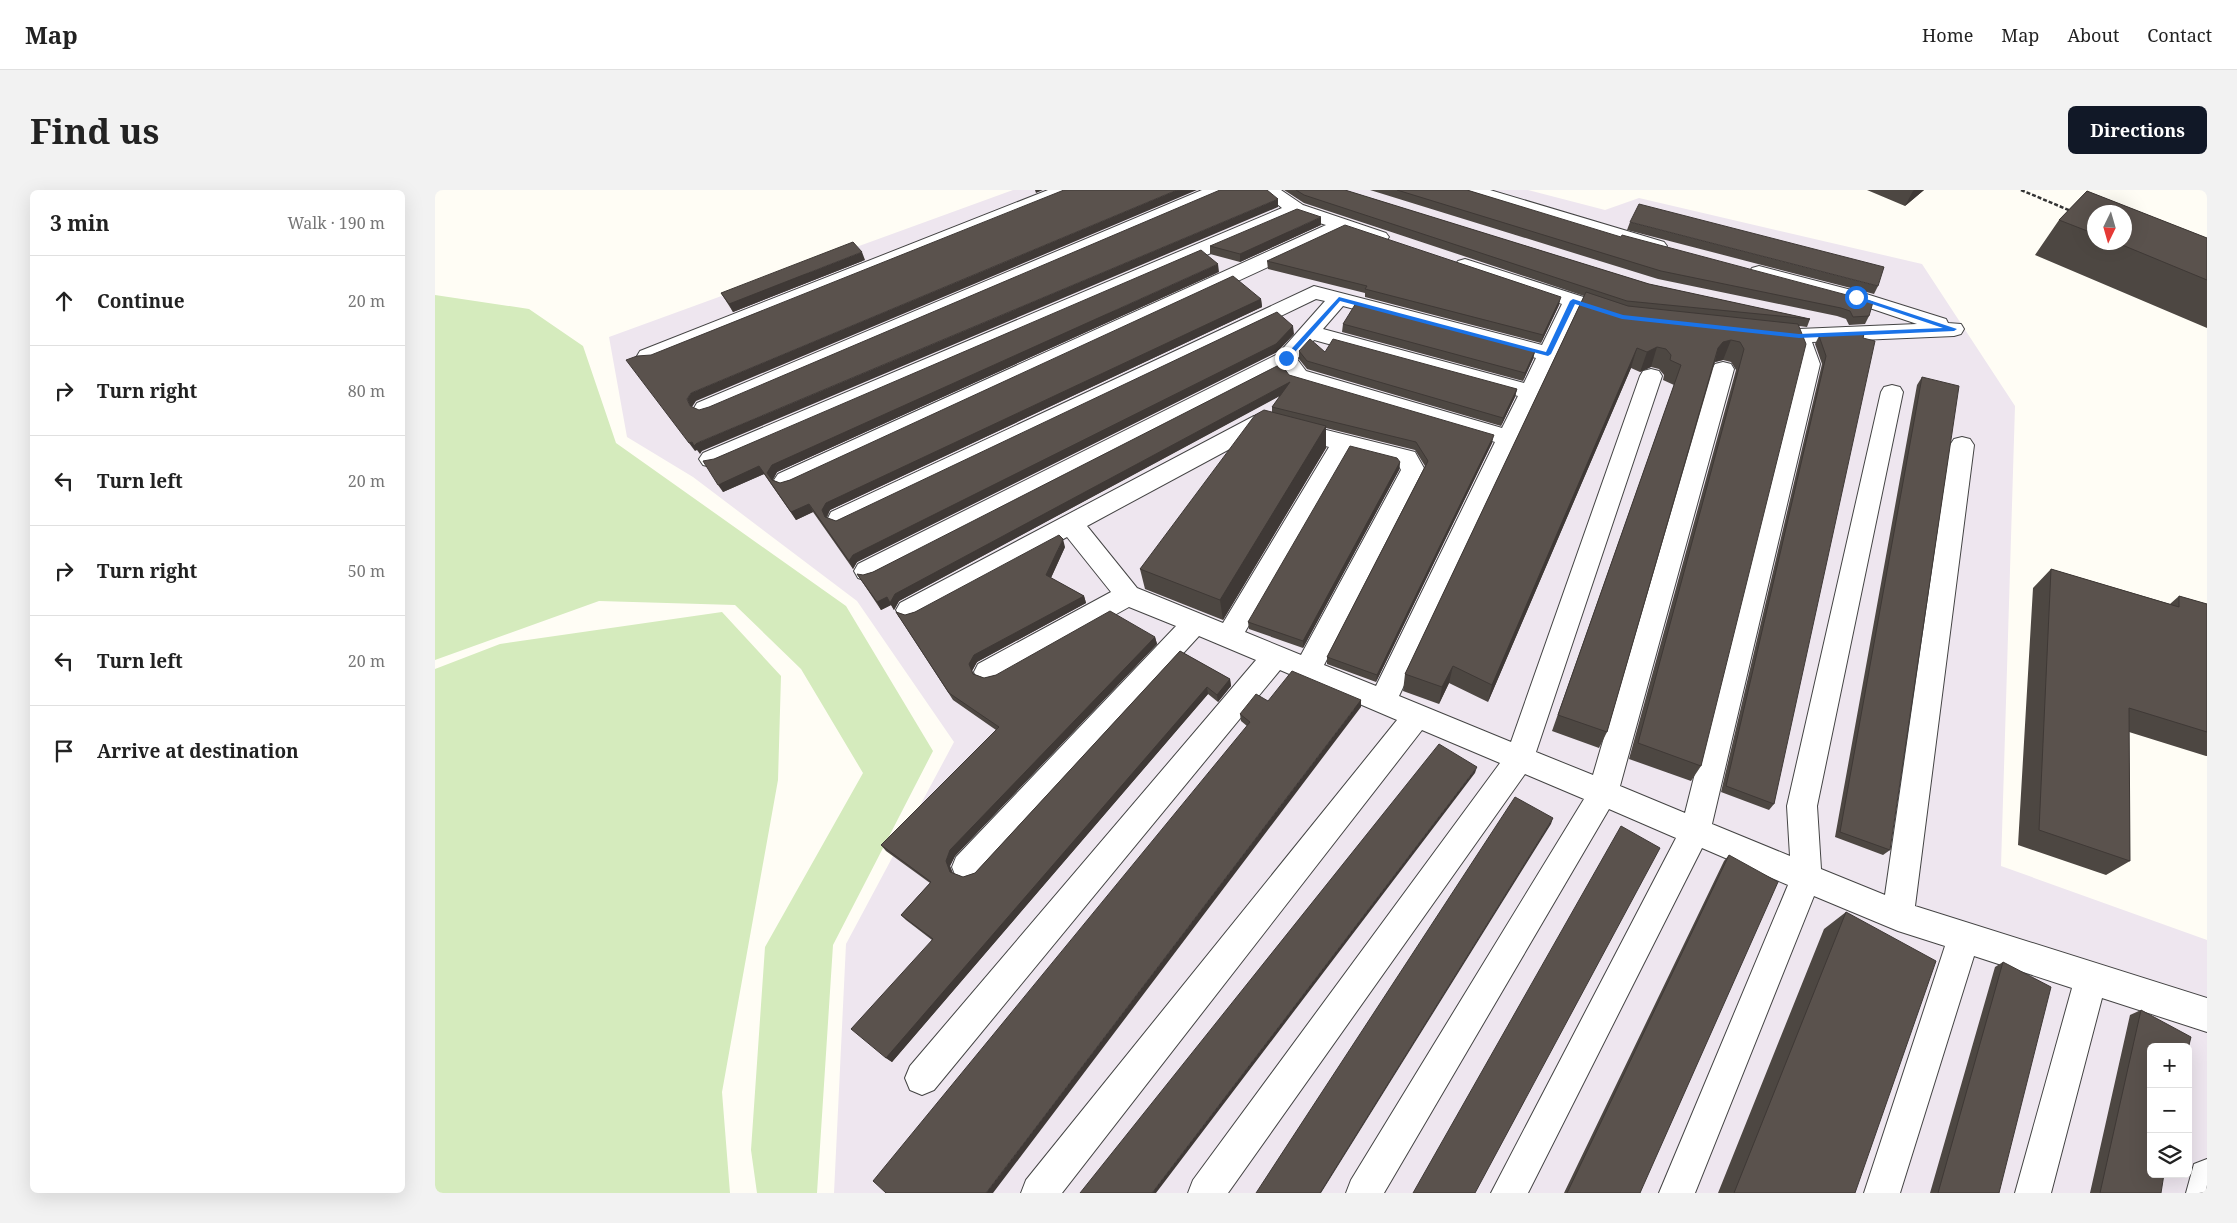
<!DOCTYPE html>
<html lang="en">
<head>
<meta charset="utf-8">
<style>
	:root { --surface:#fff; --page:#f2f2f2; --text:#222; --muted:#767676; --line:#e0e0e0; --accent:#111827 }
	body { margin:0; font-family:"Noto Serif",serif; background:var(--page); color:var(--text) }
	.controls { position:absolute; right:15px; bottom:15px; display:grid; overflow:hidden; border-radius:8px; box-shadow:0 5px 20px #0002 }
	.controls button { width:45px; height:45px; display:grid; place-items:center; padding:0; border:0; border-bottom:1px solid var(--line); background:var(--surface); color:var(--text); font:25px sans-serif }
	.compass { position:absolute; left:1652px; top:15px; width:45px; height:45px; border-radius:50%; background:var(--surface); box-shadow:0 5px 20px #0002; rotate:185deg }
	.stop { position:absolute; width:15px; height:15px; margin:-11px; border:4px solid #1a73e8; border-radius:50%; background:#fff }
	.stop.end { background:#1a73e8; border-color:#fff; box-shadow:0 1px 5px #0008 }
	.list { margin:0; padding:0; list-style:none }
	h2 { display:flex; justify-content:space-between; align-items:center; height:65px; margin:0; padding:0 20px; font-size:21px }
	h2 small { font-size:16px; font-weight:400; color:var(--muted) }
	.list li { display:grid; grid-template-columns:32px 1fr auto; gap:15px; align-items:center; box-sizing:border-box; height:90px; padding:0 20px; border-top:1px solid var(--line) }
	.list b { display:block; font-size:19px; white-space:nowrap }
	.list em { font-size:16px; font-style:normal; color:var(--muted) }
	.icon { flex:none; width:28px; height:28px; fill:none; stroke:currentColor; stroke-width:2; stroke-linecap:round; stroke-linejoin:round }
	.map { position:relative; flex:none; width:1772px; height:1003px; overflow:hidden; border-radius:8px }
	header { display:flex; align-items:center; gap:30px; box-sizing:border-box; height:70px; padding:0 25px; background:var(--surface); border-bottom:1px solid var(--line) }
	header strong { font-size:24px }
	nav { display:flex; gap:28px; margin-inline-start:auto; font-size:18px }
	.intro { display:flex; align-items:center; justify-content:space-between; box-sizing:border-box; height:120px; padding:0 30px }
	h1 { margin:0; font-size:35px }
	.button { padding:12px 22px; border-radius:8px; background:var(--accent); color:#fff; font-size:18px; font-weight:700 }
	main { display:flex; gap:30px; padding:0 30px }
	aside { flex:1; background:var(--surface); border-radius:8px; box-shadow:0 5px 20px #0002 }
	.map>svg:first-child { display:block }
	.industrial { fill:#eee6ef; fill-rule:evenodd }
	.green { fill:#d5ebbd }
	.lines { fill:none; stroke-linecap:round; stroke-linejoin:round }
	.minor-casing { stroke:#444; stroke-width:2 }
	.path { stroke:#333; stroke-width:2.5; stroke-dasharray:4 2; stroke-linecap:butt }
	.minor { fill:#fff; fill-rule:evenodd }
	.wall { fill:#4d4742; fill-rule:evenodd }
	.shaded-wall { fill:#3f3936 }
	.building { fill:#5a524d; stroke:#3f3936 }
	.route { fill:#1a73e8 }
</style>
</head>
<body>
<header>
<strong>Map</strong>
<nav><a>Home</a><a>Map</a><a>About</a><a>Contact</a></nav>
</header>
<div class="intro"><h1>Find us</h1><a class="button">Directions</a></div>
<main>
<aside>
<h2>3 min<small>Walk · 190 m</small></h2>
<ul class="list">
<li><svg class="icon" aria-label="ahead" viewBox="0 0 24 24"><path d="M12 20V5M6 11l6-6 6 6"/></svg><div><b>Continue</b></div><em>20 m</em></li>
<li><svg class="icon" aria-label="right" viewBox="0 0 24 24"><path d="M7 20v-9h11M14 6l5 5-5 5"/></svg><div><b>Turn right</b></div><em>80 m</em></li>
<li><svg class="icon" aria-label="left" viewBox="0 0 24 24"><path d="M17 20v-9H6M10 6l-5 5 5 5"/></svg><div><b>Turn left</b></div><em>20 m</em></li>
<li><svg class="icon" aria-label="right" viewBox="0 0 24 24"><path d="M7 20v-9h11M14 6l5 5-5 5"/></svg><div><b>Turn right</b></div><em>50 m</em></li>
<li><svg class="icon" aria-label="left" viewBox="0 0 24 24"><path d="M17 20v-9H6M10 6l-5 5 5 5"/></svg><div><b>Turn left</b></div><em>20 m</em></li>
<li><svg class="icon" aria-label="arrive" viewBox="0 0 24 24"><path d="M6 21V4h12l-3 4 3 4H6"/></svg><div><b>Arrive at destination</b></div></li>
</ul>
</aside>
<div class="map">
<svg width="1772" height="1003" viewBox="0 0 1772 1003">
	<rect width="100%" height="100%" fill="#fffdf5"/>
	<!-- industrial -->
	<path class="industrial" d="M578 0H1093L1170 20 1204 8 1487 74 1580 216 1566 676 1772 750V1003H399L411 754 519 552 422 411 258 287 192 247 174 147ZM1716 857H1753V984H1716Z"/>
	<!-- green -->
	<path class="green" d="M0 105 94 119 148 156 181 253 411 416 498 561 398 755 382 1003H322L316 960 330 757 428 583 366 479 300 415 164 411 0 470Z
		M287 422 346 486 343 590 287 902 295 1003H0V479L65 454Z"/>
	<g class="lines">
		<!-- minor casing -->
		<g class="minor-casing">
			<path id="minor" d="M613 0H638L636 4 221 171 213 173 205 171 202 166 205 161Z
				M767 0H792L790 4 278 223 270 226 262 223 259 218 262 213Z
				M825 0H846L868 15 951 43 954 47 951 51 944 53 909 42 359 296 351 299 343 296 339 290 343 284 891 35 862 26 284 275 276 277 268 275 264 269 268 263 847 18Z
				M1026 0H1055L1229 52 1232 56 1229 60 1222 62 1215 60 1028 4Z
				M1030 69 1189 120 1192 125 1189 130 1182 132 1145 120 964 506 1076 552 1205 186 1208 181 1216 179 1224 181 1227 186 1101 562 1158 585 1277 179 1280 174 1288 172 1296 174 1299 179 1185 596 1250 623 1363 174 1355 152 1339 149 1335 144 1339 139 1346 137 1364 139 1482 134 1414 111 1317 86 1314 82 1317 78 1324 76 1428 103 1511 129 1513 133 1526 134 1529 139 1526 144 1519 146 1377 152 1385 174 1277 634 1355 666 1352 616 1446 202 1449 197 1457 195 1465 197 1468 202 1382 616 1386 679 1450 705 1515 255 1519 249 1527 247 1535 249 1539 255 1480 716 1772 808V842L1667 808 1616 1003H1580L1637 798 1539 766 1465 1003H1429L1510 756 1463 741 1379 706 1260 1003H1224L1353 695 1267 658 1093 1003H1056L1241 648 1174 619 949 1003H911L916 990 1149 609 1090 584 793 1003H753L758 990 1065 573 987 540 627 1003H586L591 990 962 530 845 480 499 900 487 905 475 900 470 888 475 876 821 470 764 446 543 687 532 691 521 687 517 677 521 667 741 436 694 417 563 490 553 493 543 490 539 482 543 474 676 402 632 347 483 427 474 430 465 427 461 420 465 413 819 226 827 224 980 262 990 280 889 475 941 496 1060 252 855 191 847 180 441 388 432 391 423 388 419 381 423 374 843 164 890 111 881 109 414 334 405 337 396 334 393 328 396 322 879 96 1107 155 1127 114 1023 79 1020 75 1023 71ZM908 116 1101 168 1089 193 888 139ZM879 150 1083 206 1067 238 871 181 862 169ZM830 240 894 257 788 433 702 398 652 336ZM914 262 963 274 966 280 866 465 810 442Z
				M1772 969V1003H1751L1759 974Z"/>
		</g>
		<!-- path -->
		<path class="path" d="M1586 0 1636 21"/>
		<!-- minor -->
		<use href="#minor" class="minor"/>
	</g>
	<!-- wall -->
	<path class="wall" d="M849 0H910L1214 94 1375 129 1372 137 1364 136 1266 576 1256 591 1194 569 1301 180 1296 172 1288 170 1280 172 1172 542 1164 558 1117 541 1239 195 1228 190 1229 185 1224 179 1216 177 1205 182 1196 178 1053 512 1014 493 1004 514 968 501 970 484 1149 106 869 13Z
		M935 0H1032L1434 126 1430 134 1414 135 1411 129 1402 126 1223 89Z
		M1432 0H1489L1470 16Z
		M1652 1 1772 48V138L1600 65 1624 30ZM1660 22H1690V52H1660Z
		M1195 32 1443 96 1439 104 1192 40Z
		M886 35 805 72 775 64V56Z
		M430 70 298 122 286 103Z
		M832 71 1124 115 1106 153 930 107V103L833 79Z
		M784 82 342 282 338 290 345 293 355 290 826 109 827 117 395 320 392 328 401 331 859 144 842 162 422 372 418 379 378 322 361 330 329 284 288 302 279 269Z
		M908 134 1100 161 1098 169 1088 191 907 142Z
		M1429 144 1339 614 1334 620 1286 602 1387 174 1380 154 1384 146Z
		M864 161 890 162 1082 199 1080 207 1066 236 872 179 864 169Z
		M854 185 1057 253 941 492 892 474V467L990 276 980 260 891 238V258L788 430 710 399 705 379 837 222V217L846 205 464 411 459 420 456 415 446 420 422 384 428 385 438 382Z
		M1487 187 1455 660 1448 665 1400 647 1482 195Z
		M965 272 964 280 868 458 814 439 813 432Z
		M630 357 616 388 649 406 651 413 542 472 537 481 539 484 549 488 720 447 722 454 520 666 515 676 518 683 528 687 540 683 745 461 795 489 796 496 783 512 773 504 457 872 451 868 497 750 471 730 466 725 495 693 451 661 446 655 561 540 518 510 461 422 470 425 480 422Z
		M1616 379 1735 414 1744 406 1772 414V566H1771L1694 542 1695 671 1671 685 1583 655 1598 398Z
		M926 510V517L812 536 806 531 805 524 833 511Z
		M1294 665 1205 1003H1129L1289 671Z
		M1411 722 1420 1003H1283L1389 739Z
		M1568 772 1564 1003H1495L1560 777Z
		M1706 820 1726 1003H1655L1695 825Z"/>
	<!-- shaded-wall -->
	<path class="shaded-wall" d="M600 0H608L601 3Z
		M742 0H762L261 211 257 217 255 216 252 209 256 203Z
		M1479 0H1489L1470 16 1478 1Z
		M843 9V17L267 261 265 264 262 260 260 261 254 253 257 252 262 253Z
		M886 27V35L805 72V64Z
		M427 62 430 70 298 122 294 114Z
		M783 74 784 82 342 282 337 291 332 283 337 275Z
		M1126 107 1124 115 1106 153 1108 145Z
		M826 109 827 117 395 320 391 327 394 335 390 327 387 320 391 313Z
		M858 136 859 144 842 162 422 372 418 379 414 371 418 365Z
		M1296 150 1288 170 1280 172 1283 158 1288 152Z
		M1222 157 1216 177 1205 182 1212 162Z
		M1202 158 1196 178 1053 512 1057 495Z
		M1100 161 1098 169 1088 191 1090 183Z
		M855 192 856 200 464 411 459 420 455 413 460 404Z
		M1082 199 1080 207 1066 236 1068 228Z
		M891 236V258L788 430 785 410Z
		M1059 245 1057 253 941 492 942 485Z
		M965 272 964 280 868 458V451Z
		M324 276 329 284 288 302 283 295Z
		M374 314 378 322 361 330 356 322Z
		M628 349 630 357 614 392 611 385Z
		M649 406 651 413 542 472 537 481 541 491 534 474 539 465Z
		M452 407 456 415 446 420 442 412Z
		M720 447 722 454 520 666 515 676 519 688 515 682 511 671 515 660Z
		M1018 476 1014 493 1004 514 1007 497Z
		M795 489 796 496 783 512 782 505Z
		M772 497 773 504 457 872 451 868Z
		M926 510V517L558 1003H551Z
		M1042 577 1040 583 721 1003H717Z
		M1118 628 1116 634 886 1003H885Z"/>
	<!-- building -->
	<path class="building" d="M629 0H742L256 203 252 209 255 216 264 220 274 217 785 0H832L843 9 262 253 259 256 257 252 254 253 191 170 202 166 216 165Z
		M861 0H910L1214 94 1375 129 1192 111 869 5Z
		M962 0H1032L1186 47 1187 45 1438 112 1434 126 1418 127 1415 121 1406 118 1226 81Z
		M1652 1 1772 48V90L1680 52H1690V22H1660V44L1624 30Z
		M1204 14 1449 77 1443 96 1195 32Z
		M862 19 886 27 805 64 775 56Z
		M910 35 1126 107 1108 145 930 99 932 96 832 71Z
		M418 52 427 62 294 114 286 103Z
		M766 60 783 74 337 275 332 283 337 290 345 293 355 290 798 86 826 109 391 313 387 320 390 327 401 331 842 122 858 136 841 154 418 365 414 371 374 314 356 322 324 276 283 295 268 271 279 269Z
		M1151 102 1193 116 1363 134 1371 154 1266 576 1203 553 1309 159 1305 152 1296 150 1288 152 1283 158 1172 542 1123 525 1246 175 1235 170 1236 165 1231 159 1222 157 1212 162 1202 158 1057 495 1018 476 1007 497 970 484Z
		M921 113 1100 161 1090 183 908 134Z
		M1429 144 1428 148 1440 151 1339 614 1291 596 1391 166 1384 146Z
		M875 149 890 162 898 149 1082 199 1068 228 872 171 864 161Z
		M846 174 854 185 1059 245 942 485 892 467 993 271 981 252 837 217 855 192 460 404 455 413 452 407 442 412 422 384 428 385 438 382Z
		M1487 187 1524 196 1455 660 1405 642Z
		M829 220 891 236 785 410 705 379 820 225Z
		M915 256 962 268 965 272 868 451 813 432Z
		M624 345 628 349 611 385 649 406 539 465 534 474 538 484 549 488 561 485 675 421 720 447 515 660 511 671 515 682 528 687 540 683 745 461 795 489 782 505 772 497 451 868 416 839 498 749 466 725 496 692 446 655 564 537 514 503 461 422 470 425 480 422Z
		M1616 379 1744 417V406L1772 414V542L1694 518 1695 671 1604 640Z
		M857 481 926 510 551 1003H451L438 991 815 532 805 524 821 504 833 511Z
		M1004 554 1042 577 717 1003H645Z
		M1080 607 1118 628 885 1003H821Z
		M1186 636 1225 658 1040 1003H978Z
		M1294 665 1343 692 1205 1003H1132Z
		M1411 722 1501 771 1420 1003H1299Z
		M1568 772 1616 797 1564 1003H1503Z
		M1706 820 1756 847 1753 859V857H1716V984H1729L1726 1003H1665Z"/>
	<!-- route -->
	<path class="route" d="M1419 105 1522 139 1519 141 1364 148 1187 129 1140 114 1116 164 1113 166 905 111 853 170 848 168 904 107 1111 162 1135 111 1138 109 1188 125 1364 144 1508 138 1419 108Z"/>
</svg>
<div class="controls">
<button>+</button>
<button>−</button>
<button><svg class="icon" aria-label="layers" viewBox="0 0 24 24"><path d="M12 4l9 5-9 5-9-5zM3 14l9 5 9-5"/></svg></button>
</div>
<svg class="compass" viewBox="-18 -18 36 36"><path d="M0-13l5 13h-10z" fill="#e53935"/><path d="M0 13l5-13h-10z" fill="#767676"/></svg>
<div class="stop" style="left:1421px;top:107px"></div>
<div class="stop end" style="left:851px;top:168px"></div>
</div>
</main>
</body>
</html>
